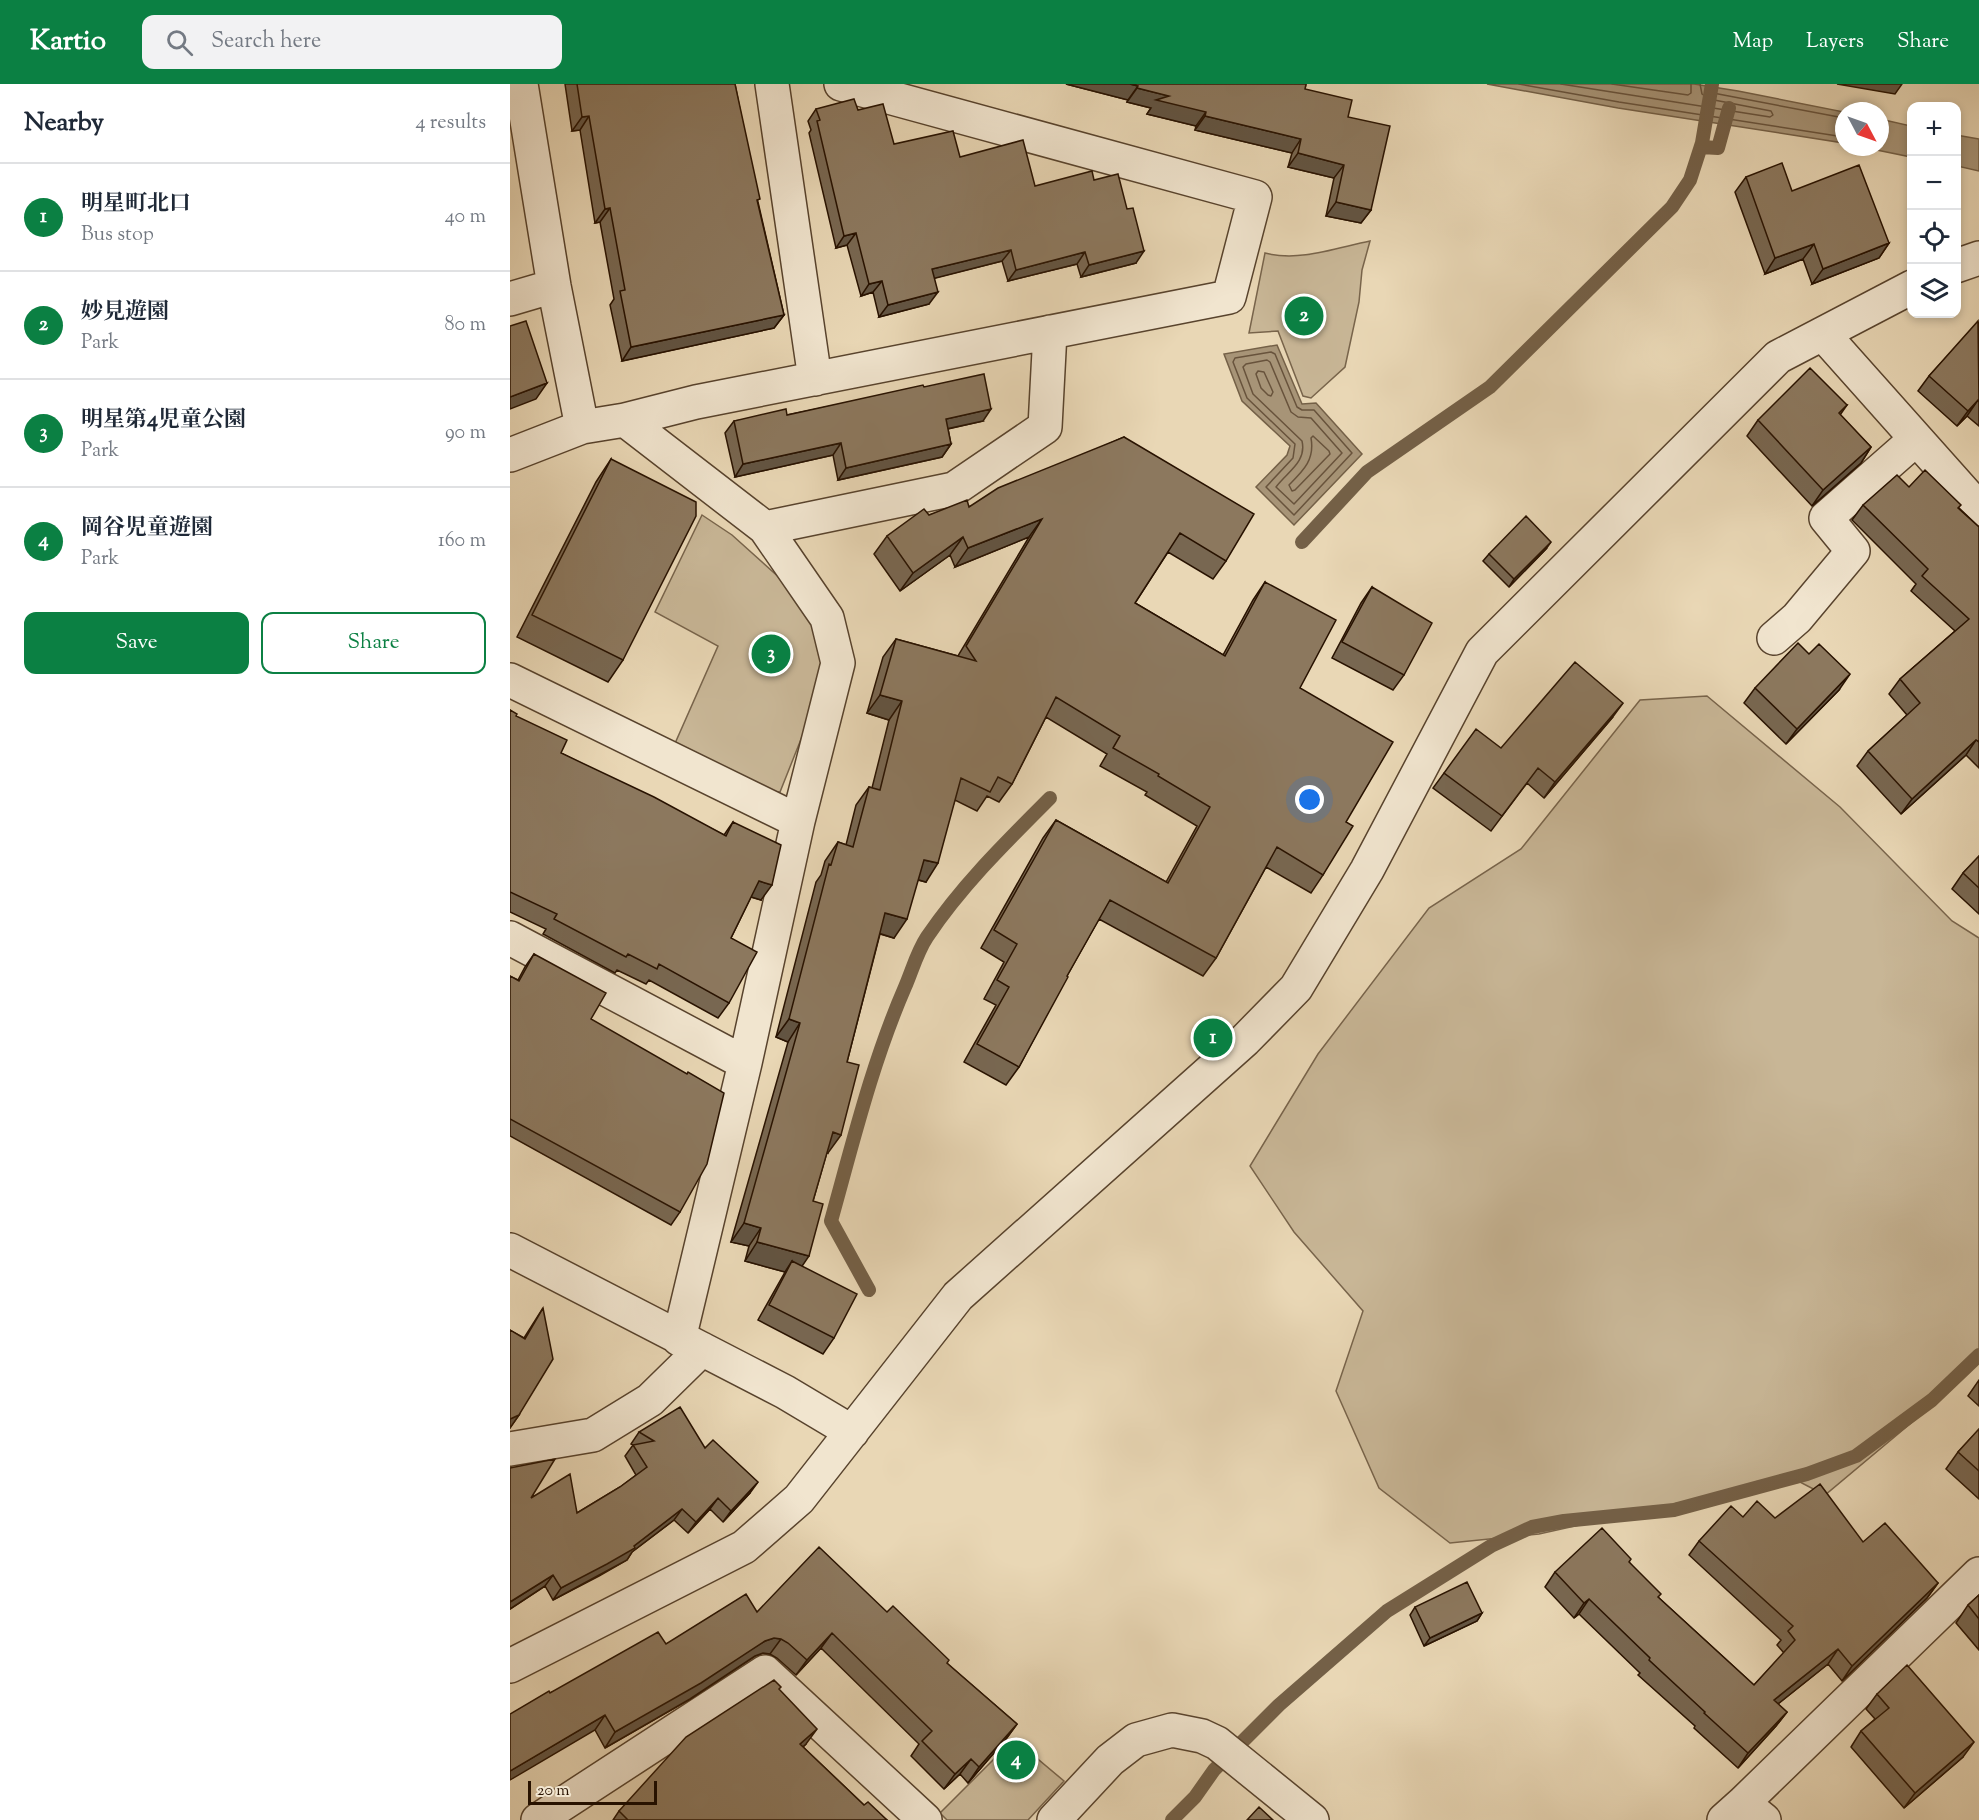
<!DOCTYPE html>
<html lang="en">
<head>
<meta charset="utf-8">
<style>
	:root { --surface:#fff; --page:#f2f2f3; --text:#1f2937; --muted:#747a83; --line:#e0e1e3; --accent:#0b8043 }
	body { margin:0; font-family:"Sorts Mill Goudy","Noto Serif JP",serif; background:var(--page); color:var(--text) }
	.controls { position:absolute; right:18px; top:18px; display:grid; overflow:hidden; border-radius:12px; box-shadow:0 3px 9px #0003 }
	.controls button { width:54px; height:54px; display:grid; place-items:center; padding:0; border:0; border-bottom:2px solid var(--line); background:var(--surface); color:var(--text); font:30px sans-serif }
	.compass { position:absolute; left:1325px; top:18px; width:54px; height:54px; border-radius:50%; background:var(--surface); box-shadow:0 3px 9px #0003; rotate:131deg }
	.scale { position:absolute; left:18px; bottom:15px; width:129px; box-sizing:border-box; padding-left:6px; border:3px solid #281200; border-top:0; font-size:16px; line-height:21px; white-space:nowrap; color:#281200; -webkit-text-stroke:4px #f1e5cf; paint-order:stroke }
	.you { position:absolute; left:800px; top:716px; width:21px; height:21px; margin:-15px; border:4px solid #fff; border-radius:50%; background:#1a73e8; box-shadow:0 0 0 9px #1a73e833 }
	.badge { display:grid; place-items:center; width:39px; height:39px; border-radius:50%; background:var(--accent); color:#fff; font-size:20px; font-weight:700 }
	.pin { position:absolute; translate:-50% -50%; border:3px solid #fff; box-shadow:0 2px 6px #0006 }
	.list { margin:0; padding:0; list-style:none }
	h2 { display:flex; justify-content:space-between; align-items:center; height:78px; margin:0; padding:0 24px; font-size:26px }
	h2 small { font-size:20px; font-weight:400; color:var(--muted) }
	.list li { display:grid; grid-template-columns:39px 1fr auto; gap:18px; align-items:center; box-sizing:border-box; height:108px; padding:0 24px; border-top:2px solid var(--line) }
	.list b { display:block; font-size:22px; white-space:nowrap }
	.list p { margin:0; font-size:20px; white-space:nowrap; color:var(--muted) }
	.list em { font-size:20px; font-style:normal; color:var(--muted) }
	.actions { display:flex; gap:12px; padding:18px 24px }
	.actions a { flex:1; padding:14px 0; border:2px solid var(--accent); border-radius:12px; text-align:center; font-size:21px; color:var(--accent) }
	.actions .main { background:var(--accent); color:#fff }
	.icon { flex:none; width:33px; height:33px; fill:none; stroke:currentColor; stroke-width:2; stroke-linecap:round; stroke-linejoin:round }
	.map { position:relative; flex:none; width:1469px; height:1736px; overflow:hidden }
	header { display:flex; align-items:center; gap:36px; box-sizing:border-box; height:84px; padding:0 30px; background:var(--accent); color:#fff }
	header strong { font-size:28px }
	nav { display:flex; gap:33px; margin-inline-start:auto; font-size:21px }
	.search { width:420px; height:54px; background:var(--page); display:flex; align-items:center; gap:15px; box-sizing:border-box; padding:0 21px; border-radius:12px; color:var(--muted); font-size:22px }
	main { display:flex }
	aside { flex:1; background:var(--surface) }
	.map>svg:first-child { display:block }
	.green { fill:#c8b696; stroke:#78644b; stroke-width:1.5 }
	.water { fill:#a79477; stroke:#746047; stroke-width:1.5 }
	.lines { fill:none; stroke-linecap:round; stroke-linejoin:round }
	.shore { stroke:#68533c; stroke-width:1.5 }
	.stream { stroke:#746047; stroke-width:14 }
	.minor-casing { stroke:#58432d; stroke-width:36 }
	.minor { stroke:#f1e5cf; stroke-width:33 }
	.wall { fill:#786751; stroke:#281200; stroke-width:1.5 }
	.shaded-wall { fill:#625442; stroke:#281200; stroke-width:1.5 }
	.building { fill:#8c785e; stroke:#281200; stroke-width:1.5 }
</style>
</head>
<body>
<header>
<strong>Kartio</strong>
<div class="search"><svg class="icon" aria-label="search" viewBox="0 0 24 24"><circle cx="10" cy="10" r="6"/><path d="M15 15l6 6"/></svg>Search here</div>
<nav><a>Map</a><a>Layers</a><a>Share</a></nav>
</header>
<main>
<aside>
<h2>Nearby<small>4 results</small></h2>
<ul class="list">
<li><span class="badge">1</span><div><b>明星町北口</b><p>Bus stop</p></div><em>40 m</em></li>
<li><span class="badge">2</span><div><b>妙見遊園</b><p>Park</p></div><em>80 m</em></li>
<li><span class="badge">3</span><div><b>明星第4児童公園</b><p>Park</p></div><em>90 m</em></li>
<li><span class="badge">4</span><div><b>岡谷児童遊園</b><p>Park</p></div><em>160 m</em></li>
</ul>
<div class="actions"><a class="main">Save</a><a>Share</a></div>
</aside>
<div class="map">
<svg width="1469" height="1736" viewBox="0 0 1469 1736">
	<rect width="100%" height="100%" fill="#e9d7b5"/>
	<filter id="stains"><feTurbulence type="fractalNoise" baseFrequency=".00333" numOctaves="4"/><feColorMatrix values="0 0 0 0 .2 0 0 0 0 .09 0 0 0 0 .02 0 0 0 .5 -.17"/></filter>
	<radialGradient id="worn" r=".72"><stop offset=".6" stop-color="#630" stop-opacity="0"/><stop offset="1" stop-color="#630" stop-opacity=".3"/></radialGradient>
	<!-- green -->
	<path class="green" d="M860 157 852 186 849 218 835 283 801 314 793 312 768 247 739 249 755 169C789 178 826 164 860 157Z
		M192 431 222 451 293 515 319 579 307 615 270 708H248L163 664 208 562 145 528Z
		M1197 612 1330 723 1442 837 1469 854V1273L1425 1319 1315 1411 1290 1398 1168 1419 1029 1450 940 1459 869 1404 826 1307 853 1227 784 1148 740 1082 808 970 919 824 1011 765 1130 616Z
		M504 1655 554 1697 518 1736H437L430 1729Z"/>
	<!-- water -->
	<path class="water" d="M977 0H1184L1228 7 1334 28V59L1108 24Z
		M1370 35 1401 42V73L1352 63H1370Z
		M1446 51 1469 55V87L1447 82Z
		M767 261 792 320 806 319 852 370 784 441 746 403 777 371 780 362 732 317 714 270Z"/>
	<g class="lines">
		<!-- shore -->
		<path class="shore" d="M1009 0 1109 18 1334 53
			M1051 0 1260 33 1263 31 1261 27 1199 15 1192 10 1190 0
			M1102 0 1178 11 1181 9V0
			M1197 0 1198 6 1203 9 1334 34
			M761 268 765 270 787 323 792 326H804L842 369 784 431 756 403 783 374 785 360 737 314 723 278 725 274Z
			M757 276 760 278 781 328 788 333 801 334 832 369 784 420 766 403C777 388 797 378 792 357L743 310 733 283 736 280Z
			M748 287 754 288 763 308 761 312 758 311 751 304 746 290Z
			M803 352 819 367 820 370 785 406 782 407 779 401C793 387 805 376 801 354Z"/>
		<!-- stream -->
		<path class="stream" d="M1191 63 1208 64 1219 24
			M792 458 857 388 980 303 1162 123 1180 96 1192 59 1202 0
			M359 1206 321 1137C343 1058 362 979 395 903 402 887 407 868 417 853 452 801 496 758 540 714
			M662 1736 685 1713 704 1686 769 1621 877 1527 981 1462 1022 1443 1054 1437 1164 1426 1297 1390 1346 1372 1422 1316 1469 1271"/>
		<!-- minor casing -->
		<g class="minor-casing">
			<path id="minor" d="M11 0 44 202 72 343
				M262 0 305 295
				M1446 182 1469 174
				M0 215 44 202
				M1313 250 1469 425
				M115 336 255 444 317 534 328 579 288 737 235 979 169 1255
				M0 371 72 343 115 336 186 318 719 213 745 113 331 0
				M255 444 444 405 535 343 540 248
				M1264 554 1287 534 1343 467 1316 434 1406 355
				M0 596 288 737
				M0 854 235 979
				M0 1166 275 1308 342 1348
				M0 1365 83 1351 140 1316 192 1265
				M0 1582 234 1463 289 1415 448 1212 735 956 786 904 857 786 972 568 1268 273 1402 203
				M1233 1719 1469 1490
				M28 1736 255 1588 415 1736
				M544 1736 600 1676 626 1656 662 1646 692 1652 707 1659 802 1736
				M1214 1736 1233 1719 1254 1736"/>
		</g>
		<!-- minor -->
		<use href="#minor" class="minor"/>
	</g>
	<!-- wall -->
	<path class="wall" d="M55 0H225L248 118 274 231 264 244 112 277 100 221 104 215 90 138 85 139 70 46 62 47Z
		M556 0H796L795 5 838 33 861 126 851 139 816 132 824 94 778 83 782 69 685 46 686 42 637 30 641 24 617 18 618 16Z
		M306 25 348 26 384 60 450 73 525 102 584 96 626 179 571 193 567 180 498 197 492 177 424 194 419 220 369 233 363 208 351 212 337 161 326 164 299 49 301 46 298 37Z
		M1236 93 1379 159 1369 174 1302 200 1293 175 1255 190 1225 108Z
		M1469 238V342L1457 332 1447 342 1408 307 1419 292Z
		M414 303 473 337 438 345 441 360 432 373 328 396 323 371 225 393 215 349 224 337 277 331Z
		M1337 321 1330 331 1361 363 1351 379 1302 422 1237 352 1248 336Z
		M614 353 716 477 703 495 658 468 625 519 713 571 743 516 755 498 790 604 836 738 813 791 801 809 756 783 706 874 693 892 589 835 557 892 509 983 496 1001 454 978 486 921 474 915 494 878 471 864 533 754 546 736 656 798 687 742 635 711 637 708 590 682 597 670 536 633 502 700 489 718 477 712 467 727 445 716 416 798 408 796 384 854 370 850 337 978 318 1069 317 1068 303 1117 292 1182 324 1254 313 1270 248 1236 275 1188 235 1177 239 1162 221 1158 278 958 266 953 306 798 311 791 315 777 328 758 336 761 346 721 359 703 362 704 379 636 357 629 373 573 386 555 448 572 519 453 445 483 440 471 390 507 364 470 377 452 419 431 459 423Z
		M101 375 113 576 98 598 7 553 86 398Z
		M1399 403 1449 424 1469 443V684L1456 671 1391 730 1347 682 1358 667 1397 631 1379 610 1390 595 1445 547 1401 507 1406 500 1342 436 1353 421Z
		M1036 465 999 503 973 477 979 470Z
		M862 503 894 591 883 606 822 574 851 519Z
		M1245 604 1329 606 1276 660 1234 619Z
		M0 626 6 632 51 669 214 751 223 738 251 816 241 813 221 854 219 919 208 934 139 896 136 900 107 886 105 889 33 850 36 845 0 828Z
		M1102 634 1034 714 1017 699 981 747 923 704 934 689 991 664Z
		M1469 772V830L1442 805 1453 789Z
		M24 870 81 935 170 1128 161 1141 0 1052V892L8 896 15 883Z
		M33 1224 9 1331 0 1344V1246L14 1254Z
		M1469 1296V1322L1458 1312Z
		M1469 1345V1415L1436 1385 1448 1368Z
		M129 1348 195 1364 240 1409 213 1438 200 1425 178 1449 164 1436 122 1468 117 1476 89 1492 43 1516 35 1502 0 1525V1384L21 1414 67 1429 110 1403 126 1391 115 1372 123 1361 121 1360Z
		M1233 1433 1265 1434 1353 1458 1428 1499 1417 1514 1332 1597 1318 1580 1268 1620 1277 1628 1266 1642 1228 1684 1184 1644 1185 1642 1128 1591 1130 1589 1069 1530 1064 1534 1035 1503 1045 1488 1119 1478 1149 1514 1244 1601 1274 1569 1267 1561 1271 1556 1179 1471 1189 1457Z
		M1469 1511V1566L1446 1539 1458 1521Z
		M905 1523 972 1529 967 1537 914 1562 900 1531Z
		M247 1528H377L507 1640 496 1655 458 1699 450 1690 434 1705 401 1672 409 1660 311 1564 286 1591 267 1574 260 1570 253 1569 245 1572 180 1615 95 1664 85 1646 40 1609 156 1560Z
		M269 1605 296 1660 293 1663 354 1721 377 1736H103L109 1727Z
		M1367 1610 1453 1673 1394 1724 1341 1663 1351 1647 1365 1635 1356 1625Z"/>
	<!-- shaded-wall -->
	<path class="shaded-wall" d="M556 0H620L628 2 618 16Z
		M1327 0H1392L1385 10Z
		M627 4 659 12 696 28 686 42 637 30 641 24 617 18Z
		M79 32 70 46 62 47 72 33Z
		M695 32 791 55 782 69 685 46Z
		M788 69 834 81 824 94 778 83Z
		M826 118 861 126 851 139 816 132Z
		M100 124 90 138 85 139 95 125Z
		M346 149 337 161 326 164 334 152Z
		M1379 159 1369 174 1302 200 1313 185Z
		M1304 160 1293 175 1255 190 1265 174Z
		M501 166 492 177 414 197 422 185Z
		M634 167 626 179 571 193 579 181Z
		M575 168 567 180 498 197 506 186Z
		M372 197 363 208 351 212 359 200Z
		M428 208 419 220 369 233 378 221Z
		M274 231 264 244 112 277 121 263Z
		M37 299 26 315 0 325V313Z
		M1468 316 1457 332 1447 342 1458 327Z
		M481 325 473 337 427 347 436 335Z
		M331 359 323 371 225 393 233 380Z
		M441 360 432 373 328 396 336 384Z
		M1361 363 1351 379 1302 422 1313 406Z
		M532 435 519 453 445 483 458 464Z
		M453 453 440 471 390 507 403 489Z
		M1041 458 1036 465 999 503 1004 495Z
		M1340 590 1329 606 1276 660 1287 645Z
		M370 611 392 617 379 636 357 629Z
		M1113 619 1102 634 1034 714 1045 698Z
		M1466 656 1456 671 1391 730 1402 715Z
		M414 776 428 779 416 798 402 794Z
		M249 797 262 801 251 816 238 812Z
		M375 829 397 835 384 854 362 847Z
		M279 935 290 939 278 958 266 953Z
		M323 1048 331 1051 318 1069 310 1067Z
		M234 1139 251 1144 239 1162 221 1158Z
		M247 1158 299 1172 286 1191 282 1177 275 1188 235 1177Z
		M9 1331 0 1344V1335Z
		M248 1398 240 1409 213 1438 221 1427Z
		M208 1414 200 1425 178 1449 186 1438Z
		M172 1425 164 1436 122 1468 117 1476 43 1516 51 1504 124 1462Z
		M43 1491 35 1502 0 1525V1518Z
		M1428 1499 1417 1514 1332 1597 1342 1582Z
		M1079 1515 1069 1530 1064 1534 1074 1519Z
		M972 1529 967 1537 914 1562 920 1554Z
		M322 1549 311 1564 286 1591 297 1576Z
		M264 1554 271 1555 260 1570 253 1569 245 1572 180 1615 95 1664 105 1648 255 1557Z
		M1328 1565 1318 1580 1254 1631 1264 1616Z
		M1277 1628 1266 1642 1228 1684 1238 1669Z
		M95 1631 85 1646 0 1696V1687Z
		M507 1640 496 1655 458 1699 469 1683Z
		M307 1645 296 1660 279 1676 290 1660Z
		M1464 1658 1453 1673 1394 1724 1405 1709Z
		M461 1675 450 1690 434 1705 445 1690Z"/>
	<!-- building -->
	<path class="building" d="M67 0H225L250 115 247 116 274 231 121 263 110 207 115 206 100 124 95 125 79 32 72 33Z
		M620 0H796L795 5 842 16 838 33 880 42 861 126 826 118 834 81 788 69 791 55 695 32 696 28 646 16 659 12 627 4 628 2Z
		M344 15 348 26 373 20 384 60 443 47 450 73 513 56 525 102 582 87 584 96 608 90 617 125 623 124 634 167 579 181 575 168 506 186 501 166 422 185 428 208 378 221 372 197 359 200 346 149 334 152 307 37 310 36 306 25Z
		M1272 79 1282 107 1349 81 1379 159 1313 185 1304 160 1265 174 1236 93Z
		M16 237 37 299 0 313V242Z
		M1468 237 1469 318 1468 316 1458 327 1419 292Z
		M1300 284 1337 321 1329 329 1361 363 1313 406 1248 336Z
		M474 290 481 325 436 335 441 360 336 384 331 359 233 380 224 337 276 325 277 331 413 301 414 303Z
		M614 353 744 430 716 477 670 449 625 519 715 572 755 498 826 536 790 604 883 658 836 738 843 742 813 791 767 763 706 874 600 816 557 892 558 893 509 983 467 960 499 903 487 896 507 860 484 846 546 736 658 799 700 723 648 692 649 690 603 664 610 652 546 613 502 700 488 693 480 708 451 694 428 779 414 776 397 835 375 829 337 978 349 981 331 1051 323 1048 303 1117 313 1120 299 1172 247 1158 251 1144 234 1139 290 939 279 935 319 780 321 781 328 758 343 763 359 703 370 706 392 617 370 611 386 555 466 577 456 562 532 435 458 464 453 453 403 489 377 452 414 425 419 431 457 416 459 423 488 404Z
		M101 375 186 418V432L113 576 22 531Z
		M1415 386 1451 421 1448 424 1469 443V658L1466 656 1402 715 1358 667 1410 619 1390 595 1459 535 1412 492 1418 485 1353 421 1387 391 1399 403Z
		M1016 432 1041 458 1004 495 979 470Z
		M862 503 922 539 894 591 832 558Z
		M1288 559 1299 570 1309 560 1340 590 1287 645 1245 604Z
		M1065 578 1113 619 1045 698 1028 684 992 732 934 689 966 645 991 664Z
		M0 626 7 630 6 632 57 656 51 669 144 713 216 752 223 738 271 761 262 801 249 797 221 854 247 868 219 919 149 880 147 885 118 870 116 873 44 835 47 830 0 808Z
		M1469 772V804L1453 789Z
		M24 870 96 909 81 935 177 990 178 988 214 1009 197 1080 170 1128 0 1035V892L9 897Z
		M282 1177 347 1210 324 1254 259 1221Z
		M33 1224 43 1275 9 1331 0 1335V1246L15 1255Z
		M170 1323 195 1364 203 1356 248 1398 221 1427 208 1414 186 1438 172 1425 124 1462 125 1464 97 1480 51 1504 43 1491 0 1518V1384L45 1375 21 1414 60 1390 67 1429 110 1403 137 1383 123 1361 144 1357 129 1348Z
		M1469 1345V1387L1448 1368Z
		M1310 1400 1353 1458 1375 1439 1428 1499 1342 1582 1328 1565 1264 1616 1277 1628 1238 1669 1194 1629 1195 1628 1139 1576 1140 1574 1079 1515 1074 1519 1045 1488 1092 1444 1121 1475 1119 1478 1151 1510 1148 1513 1244 1601 1285 1556 1278 1547 1283 1542 1189 1457 1221 1422 1233 1433 1247 1417 1265 1434Z
		M309 1463 377 1528 383 1522 439 1576 437 1579 507 1640 469 1683 461 1675 445 1690 412 1657 422 1647 322 1549 297 1576 278 1559 271 1555 264 1554 255 1557 191 1599 105 1648 95 1631 0 1687V1630L39 1607 40 1609 148 1548 156 1560 236 1510 247 1528Z
		M957 1498 972 1529 920 1554 905 1523Z
		M1469 1511V1535L1458 1521Z
		M1397 1581 1464 1658 1405 1709 1351 1647 1379 1624 1367 1610Z
		M264 1596 271 1603 269 1605 307 1645 290 1660 354 1721 358 1718 377 1736H118L109 1727 176 1653Z
		M749 1723 763 1736H737Z"/>
	<rect width="100%" height="100%" filter="url(#stains)"/>
	<rect width="100%" height="100%" fill="url(#worn)"/>
</svg>
<div class="controls">
<button>+</button>
<button>−</button>
<button><svg class="icon" aria-label="locate" viewBox="0 0 24 24"><circle cx="12" cy="12" r="6"/><path d="M12 2v4M12 18v4M2 12h4M18 12h4"/></svg></button>
<button><svg class="icon" aria-label="layers" viewBox="0 0 24 24"><path d="M12 4l9 5-9 5-9-5zM3 14l9 5 9-5"/></svg></button>
</div>
<svg class="compass" viewBox="-18 -18 36 36"><path d="M0-13l5 13h-10z" fill="#e53935"/><path d="M0 13l5-13h-10z" fill="#747a83"/></svg>
<div class="scale">20 m</div>
<div class="you"></div>
<div class="pin badge" style="left:703px;top:954px">1</div>
<div class="pin badge" style="left:794px;top:232px">2</div>
<div class="pin badge" style="left:261px;top:570px">3</div>
<div class="pin badge" style="left:506px;top:1676px">4</div>
</div>
</main>
</body>
</html>
